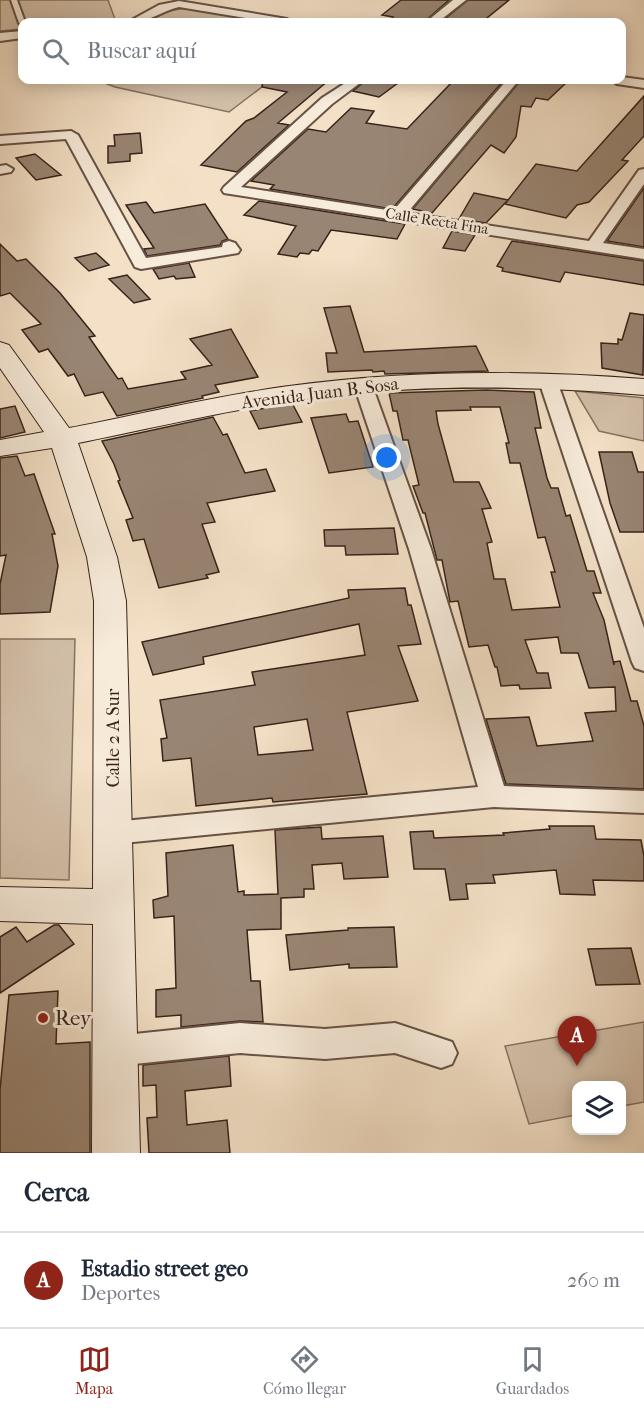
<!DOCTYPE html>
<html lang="es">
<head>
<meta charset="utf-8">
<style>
	:root { --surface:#fff; --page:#f2f2f3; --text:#1f2937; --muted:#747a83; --line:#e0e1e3; --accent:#8f2418 }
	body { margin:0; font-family:"IM FELL French Canon",serif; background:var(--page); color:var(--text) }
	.controls { position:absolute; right:18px; bottom:18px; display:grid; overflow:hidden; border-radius:12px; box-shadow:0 3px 15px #0003 }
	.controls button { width:54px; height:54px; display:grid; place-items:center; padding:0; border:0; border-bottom:2px solid var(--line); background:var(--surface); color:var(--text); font:30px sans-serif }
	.you { position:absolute; left:387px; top:458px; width:21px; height:21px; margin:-15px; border:4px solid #fff; border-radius:50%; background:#1a73e8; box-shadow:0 0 0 9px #1a73e833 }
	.badge { display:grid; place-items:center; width:39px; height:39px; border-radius:50%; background:var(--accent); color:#fff; font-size:20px; font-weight:700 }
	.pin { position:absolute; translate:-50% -50px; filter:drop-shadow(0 2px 3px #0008) }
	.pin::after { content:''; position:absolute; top:32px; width:21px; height:18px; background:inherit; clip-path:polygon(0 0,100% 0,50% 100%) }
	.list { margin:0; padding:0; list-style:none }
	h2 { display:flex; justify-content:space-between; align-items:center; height:78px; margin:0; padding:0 24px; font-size:26px }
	h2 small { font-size:20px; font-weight:400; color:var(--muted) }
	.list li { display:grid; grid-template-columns:39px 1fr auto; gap:18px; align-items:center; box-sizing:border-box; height:96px; padding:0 24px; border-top:2px solid var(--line) }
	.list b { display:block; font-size:22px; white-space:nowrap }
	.list p { margin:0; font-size:20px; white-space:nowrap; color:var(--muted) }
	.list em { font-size:20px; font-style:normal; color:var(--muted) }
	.icon { flex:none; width:33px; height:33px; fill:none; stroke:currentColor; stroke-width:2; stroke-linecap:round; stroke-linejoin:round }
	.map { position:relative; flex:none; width:644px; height:1153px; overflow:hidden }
	.search { position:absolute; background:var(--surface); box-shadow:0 3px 15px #0003; left:18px; right:18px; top:18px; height:66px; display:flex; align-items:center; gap:15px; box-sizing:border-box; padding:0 21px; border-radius:12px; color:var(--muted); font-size:22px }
	.sheet { height:174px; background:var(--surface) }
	nav { display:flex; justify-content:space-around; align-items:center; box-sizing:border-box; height:84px; border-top:2px solid var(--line); background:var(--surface); font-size:16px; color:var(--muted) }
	nav a { display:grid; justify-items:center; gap:3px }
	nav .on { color:var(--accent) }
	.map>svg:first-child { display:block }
	.green { fill:#d3c0a9; stroke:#867262; stroke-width:1.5 }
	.building { fill:#998573; stroke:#38231a; stroke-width:1.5; fill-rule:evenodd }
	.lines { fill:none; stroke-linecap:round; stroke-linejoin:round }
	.lane-casing { stroke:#675245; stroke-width:4 }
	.street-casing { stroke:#675245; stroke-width:4 }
	.secondary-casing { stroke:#38231a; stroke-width:2 }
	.lane { fill:#f7ebda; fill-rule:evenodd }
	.street { fill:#f7ebda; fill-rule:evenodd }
	.secondary { fill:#f7ebda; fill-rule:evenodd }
	.poi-dot { fill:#8f2418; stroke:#f7ebda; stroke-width:2 }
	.labels { text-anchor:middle; stroke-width:6; stroke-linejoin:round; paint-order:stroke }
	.far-street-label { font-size:15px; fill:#38231a; stroke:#f7ebda }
	.street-label { font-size:18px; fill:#38231a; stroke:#f7ebda }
	.near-poi-label { font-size:21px; fill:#38231a; stroke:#f7ebda; text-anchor:start }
</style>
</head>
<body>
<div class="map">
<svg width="644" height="1153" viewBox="0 0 644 1153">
	<rect width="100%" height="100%" fill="#f3e0c6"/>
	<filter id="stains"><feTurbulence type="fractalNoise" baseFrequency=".00333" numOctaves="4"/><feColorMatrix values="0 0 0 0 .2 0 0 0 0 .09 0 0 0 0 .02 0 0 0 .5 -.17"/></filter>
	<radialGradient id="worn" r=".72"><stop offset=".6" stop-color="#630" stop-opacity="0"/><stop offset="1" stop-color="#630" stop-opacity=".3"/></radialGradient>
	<!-- green -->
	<path class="green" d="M0 0H108L116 22H22V29L0 31Z
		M186 8 274 22H147L169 11Z
		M97 80H271L229 112 115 87Z
		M575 391 644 398V441L599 431Z
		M0 639H75L69 880 0 878Z
		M644 1022V1102L622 1106V1086H576V1115L529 1124 505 1046Z"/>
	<!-- building -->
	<path class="building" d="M401 0H449L424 22H391L395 20 391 19 393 17 382 15Z
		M468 0H509L482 22H441Z
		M263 80H329L278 123 289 125 237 172 201 165 246 121 254 118 287 92 262 87Z
		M366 80H402L379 97 353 91Z
		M454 80H504L392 209 270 189 274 185 251 181 308 129 326 132 351 108 374 111 366 123 407 129Z
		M521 80H569L548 100 536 98 531 107 521 106 516 137 504 153 491 145 432 213 413 209 411 211Z
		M644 96V136L622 160 628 161 589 202 577 205 566 218 505 204 536 164 577 171Z
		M140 133 142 153 130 154V161L108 163V146H115L114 135Z
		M35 154 61 175 36 180 16 158Z
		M644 188V247L607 241Z
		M474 193 508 200 486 223 459 219Z
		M259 201 405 224 397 239 331 230 318 251 312 250 309 254 300 253 297 257 278 254 296 226 244 215Z
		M146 202 154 213 205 204 228 239 222 241 220 245 147 256 144 249 154 248 126 205Z
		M452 231 475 235 465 251 443 248Z
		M512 241 644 261V285L565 272 560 282 502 271 503 268 497 266Z
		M0 244 17 261 26 259 60 293 95 336 89 337 118 379 122 378 128 389 186 379 181 372 212 365 190 339 231 329 258 377 215 385 219 392 202 396 203 398 117 416 103 392 85 396 74 374 68 376 48 349 39 352 22 330 41 324 10 293 0 296Z
		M96 253 109 265 89 271 75 258Z
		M189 263 195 277 176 279 174 276 159 279 153 269Z
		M127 275 150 299 134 303 109 279Z
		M350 306 364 352 476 346 488 371 385 374 384 371 373 372 372 370 328 372 326 353H337L324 308Z
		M630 313 644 315 643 375 602 368 601 343 618 344V339L622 340Z
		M486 390 534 392 541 428H535L547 478 551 488H558L566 516 570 515 587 571H594L601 593H593L604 620 614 665V662L620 661 631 701H637L644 726V789L506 784 486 719 529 717 537 746 593 741 585 713 616 711 615 687 589 688 578 653H561L558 637 525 640 537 673H548L551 688 520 689 519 685 501 686 497 667H495L488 645 469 647 458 601 450 602 442 560H437L425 513H423L413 486 419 485 408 440H403L397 411H393L389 393ZM470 407H500L509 443H506L510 463H520L538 538 545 537 555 572H551L560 607 512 610 505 579H494L487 543 492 542 482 509 491 508 479 482H454L438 424 436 411 471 410Z
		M292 403 302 422 259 429 250 411Z
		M15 406 25 432 0 438V409Z
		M346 414 349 422 358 421 373 467 329 473 311 418Z
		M213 417 223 435 227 434 245 473 266 469 275 491 207 503 215 522 202 524 219 572 206 575 208 578 159 588 144 539 133 541 126 520 133 518 118 481 120 480 114 464 102 441Z
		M599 452H632L638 472H644V532H620L610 503Z
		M17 456 25 476 34 474 55 534H52L58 566 50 612 0 614V584L6 555 0 556V458Z
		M394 528 398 554 346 555 345 546H325L324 530Z
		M405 588 408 605H411L421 644 398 646 418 701 347 712 367 794 273 802 272 798 196 806 191 758 163 761 161 739 167 738 160 700 255 685 252 672 365 655 359 624 203 657 204 664 153 675 142 642 349 598 348 590ZM307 719 313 750 258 755 254 727Z
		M549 826H594L596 839 641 840 644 856V881L593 880 595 895 560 894 556 870 493 875 495 883 466 884 468 899 450 900 445 869H414L410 832 433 831 434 838 504 835 503 833 550 829Z
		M321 827 322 839 383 836 388 877 344 879 342 863 312 865 314 889H304V897L281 898V929L247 930 251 981H260L263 1022 240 1021 181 1027V1015L156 1017V990L176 988 174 916 154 918 153 900 168 896 166 853 233 845 238 892 244 891V895L278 894 275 830Z
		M54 925H59L74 944 0 993V937L16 927 27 942Z
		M394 927 397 967 349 968V964L290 970 286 935 348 930V928Z
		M631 948 640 984 596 985 588 949Z
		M58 991 56 1044 90 1042V1153H0V1090L9 995Z
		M229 1056 231 1086 185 1091 187 1125 227 1120 230 1153H149L147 1118 157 1117 156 1085 143 1086V1065Z"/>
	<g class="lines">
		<!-- lane casing -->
		<g class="lane-casing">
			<path id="lane" d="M11 0H17L25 22H22V24L19 23Z"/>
		</g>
		<!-- street casing -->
		<g class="street-casing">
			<path id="street" d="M453 0H466L438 22H426Z
				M179 1 287 19 293 22H269L179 7C161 11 147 24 128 22L159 5Z
				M22 31V38L0 41V33Z
				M622 77 644 80V88L617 84 611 80H622Z
				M350 80H364L332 104 241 187 393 211 507 80H519L407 213 589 241 639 170 644 169V184L603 243 644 249V259L224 193 222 190 224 187 322 98Z
				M71 131 78 135 146 258 222 247 223 243 229 241 235 243 240 250 238 253 141 269 135 267 66 139 0 144V136Z
				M6 165 13 169 11 172 0 174V166Z
				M548 375 555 377 557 381 644 628V671L635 668 632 662 539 381 541 377Z
				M363 379 370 381 372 385 431 549 504 786 644 791V813L494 807 113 844 103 841 99 833 103 825 113 822 478 787 409 549 354 385 356 381Z
				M240 1023 325 1029 395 1023 452 1042 457 1053 452 1064 441 1068 395 1053 325 1059 240 1053 115 1066 104 1062 99 1051 104 1040 115 1036Z"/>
		</g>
		<!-- secondary casing -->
		<g class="secondary-casing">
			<path id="secondary" d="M0 342 9 345 69 428C142 414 215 396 289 386 407 370 525 370 644 379V395C539 386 434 384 329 396 245 406 162 426 78 443L117 557 126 601 140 1153H92L93 924 0 921V887L93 889 94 601 87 557 52 448 0 456V440L44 432 0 368Z"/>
		</g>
		<!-- lane -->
		<use href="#lane" class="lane"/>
		<!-- street -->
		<use href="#street" class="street"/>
		<!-- secondary -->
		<use href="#secondary" class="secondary"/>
	</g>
	<!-- markers -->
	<circle class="poi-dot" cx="43" cy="1018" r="6"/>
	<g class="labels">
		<!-- far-street labels -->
		<g class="far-street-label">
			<text transform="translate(437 221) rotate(9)" y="5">Calle Recta Fina</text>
		</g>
		<!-- street labels -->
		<g class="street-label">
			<text transform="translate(320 393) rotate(-7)" y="6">Avenida Juan B. Sosa</text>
			<text transform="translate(113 738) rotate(-90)" y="6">Calle 2 A Sur</text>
		</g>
		<!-- near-poi labels -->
		<g class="near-poi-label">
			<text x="55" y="1025">Rey</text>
		</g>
	</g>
	<rect width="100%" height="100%" filter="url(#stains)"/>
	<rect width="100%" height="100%" fill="url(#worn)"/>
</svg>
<div class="controls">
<button><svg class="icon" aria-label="layers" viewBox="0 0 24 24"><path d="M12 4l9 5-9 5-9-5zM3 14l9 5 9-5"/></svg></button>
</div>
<div class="you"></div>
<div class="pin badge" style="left:577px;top:1066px">A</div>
<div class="search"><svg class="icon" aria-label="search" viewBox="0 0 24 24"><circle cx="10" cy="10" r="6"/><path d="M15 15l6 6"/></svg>Buscar aquí</div>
</div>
<section class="sheet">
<h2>Cerca<small></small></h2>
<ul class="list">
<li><span class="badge">A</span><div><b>Estadio street geo</b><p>Deportes</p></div><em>260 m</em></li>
</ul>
</section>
<nav>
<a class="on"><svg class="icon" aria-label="map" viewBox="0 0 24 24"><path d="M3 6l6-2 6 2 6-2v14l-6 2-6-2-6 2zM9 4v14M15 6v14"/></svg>Mapa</a>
<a><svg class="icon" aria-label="directions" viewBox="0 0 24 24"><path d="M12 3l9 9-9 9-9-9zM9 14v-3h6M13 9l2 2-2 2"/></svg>Cómo llegar</a>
<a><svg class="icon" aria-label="saved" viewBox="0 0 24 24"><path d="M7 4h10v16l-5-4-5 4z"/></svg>Guardados</a>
</nav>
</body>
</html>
